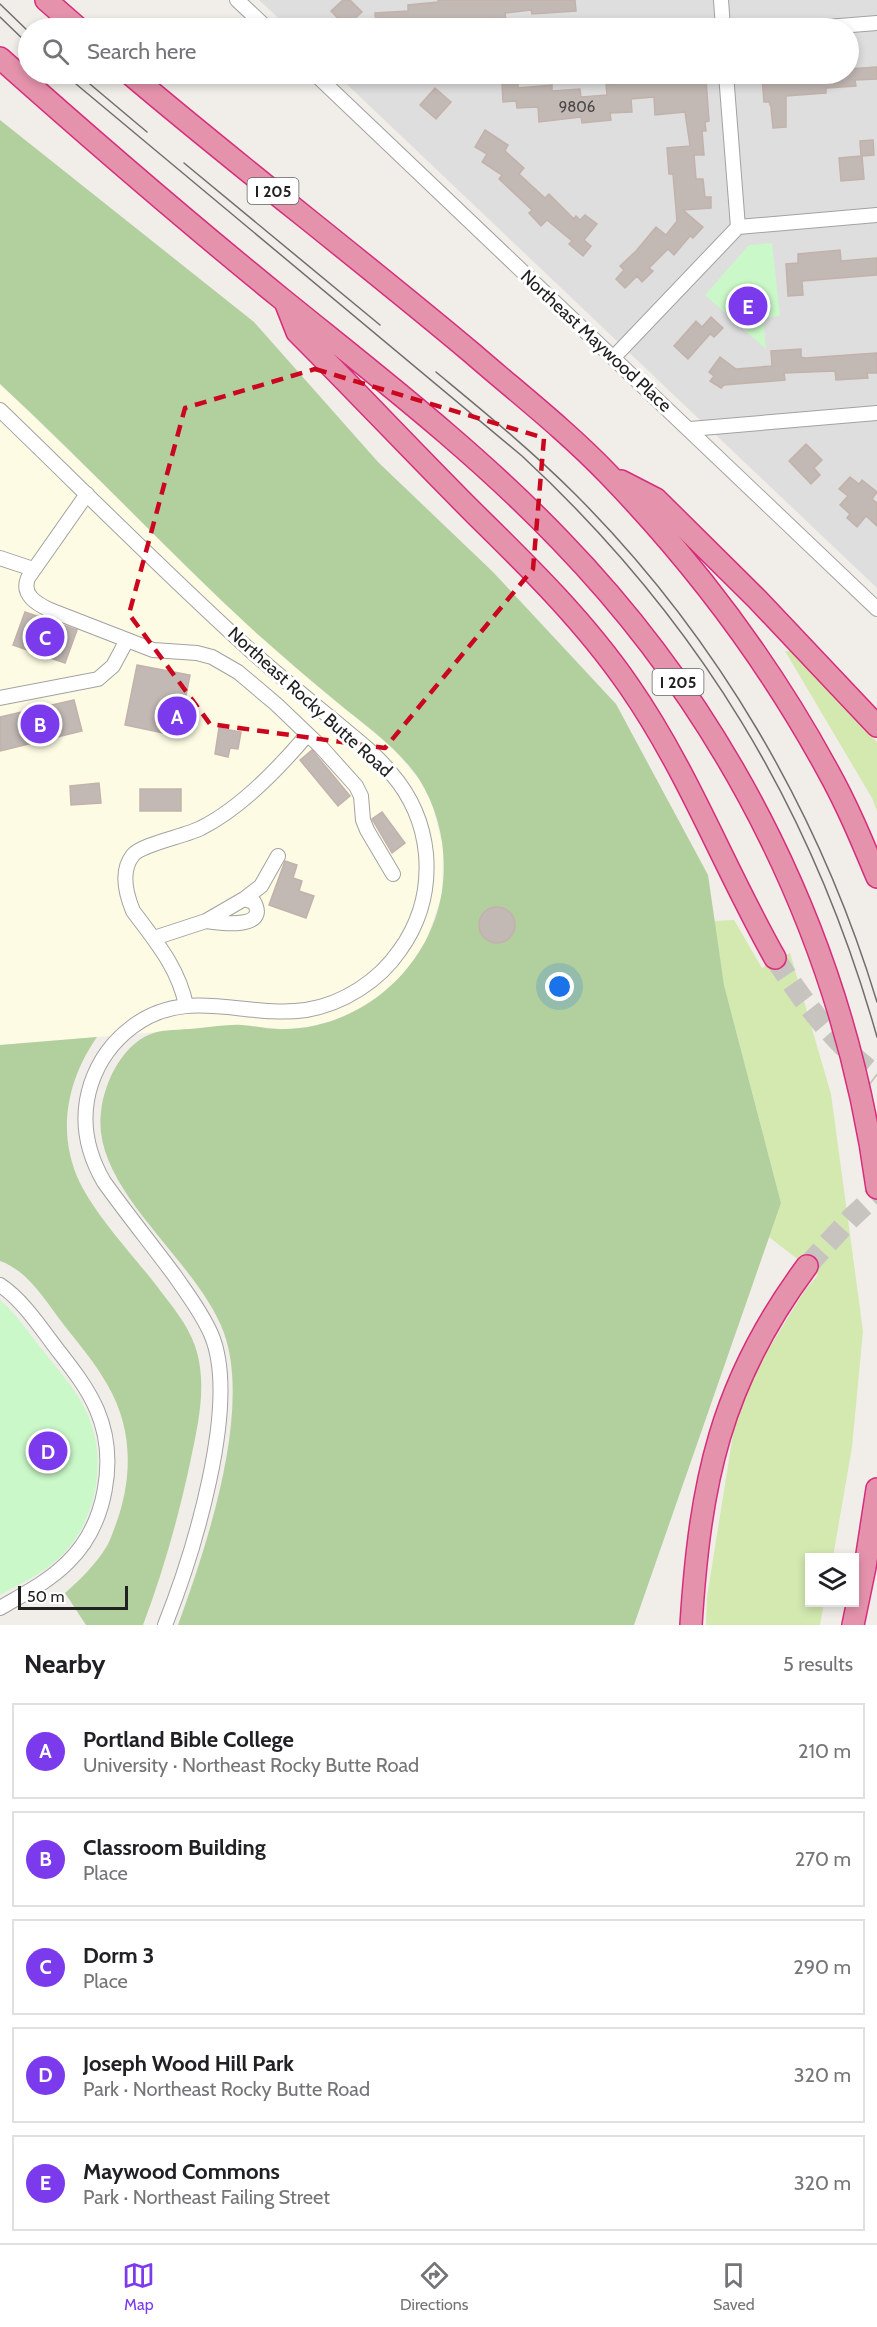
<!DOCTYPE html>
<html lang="en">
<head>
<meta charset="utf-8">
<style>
	:root { --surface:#fff; --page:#f6f6f6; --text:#202124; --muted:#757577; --line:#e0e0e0; --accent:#7c3aed }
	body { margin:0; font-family:Cabin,sans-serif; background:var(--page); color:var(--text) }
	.controls { position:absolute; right:18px; bottom:18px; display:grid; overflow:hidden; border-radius:0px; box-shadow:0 3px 9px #0003 }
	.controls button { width:54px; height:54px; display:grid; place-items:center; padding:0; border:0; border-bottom:2px solid var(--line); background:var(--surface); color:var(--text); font:30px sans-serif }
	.scale { position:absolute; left:18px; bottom:15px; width:110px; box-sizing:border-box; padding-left:6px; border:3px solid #212121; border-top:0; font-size:16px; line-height:21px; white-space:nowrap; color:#212121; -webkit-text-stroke:4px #fff; paint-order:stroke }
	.you { position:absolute; left:560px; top:987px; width:21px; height:21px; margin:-15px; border:4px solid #fff; border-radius:50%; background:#1a73e8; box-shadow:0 0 0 9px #1a73e833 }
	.badge { display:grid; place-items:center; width:39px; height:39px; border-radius:50%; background:var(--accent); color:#fff; font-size:20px; font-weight:700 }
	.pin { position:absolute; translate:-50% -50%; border:3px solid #fff; box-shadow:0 2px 6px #0006 }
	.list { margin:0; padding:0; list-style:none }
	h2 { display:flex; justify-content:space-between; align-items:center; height:78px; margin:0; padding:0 24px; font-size:26px }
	h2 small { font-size:20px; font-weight:400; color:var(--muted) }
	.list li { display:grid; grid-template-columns:39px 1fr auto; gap:18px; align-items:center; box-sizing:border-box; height:96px; margin:0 12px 12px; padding:0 12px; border:2px solid var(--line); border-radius:0px }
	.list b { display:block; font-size:22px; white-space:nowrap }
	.list p { margin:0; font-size:20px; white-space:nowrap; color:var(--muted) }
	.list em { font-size:20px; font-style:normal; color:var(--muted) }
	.icon { flex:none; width:33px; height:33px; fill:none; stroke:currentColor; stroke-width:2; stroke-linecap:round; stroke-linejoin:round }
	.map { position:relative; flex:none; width:877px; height:1625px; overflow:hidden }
	.search { position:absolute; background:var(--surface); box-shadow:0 3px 9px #0003; left:18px; right:18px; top:18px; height:66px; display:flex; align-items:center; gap:15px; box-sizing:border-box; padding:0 21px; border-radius:33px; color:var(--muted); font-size:22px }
	.sheet { height:618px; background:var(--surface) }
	nav { display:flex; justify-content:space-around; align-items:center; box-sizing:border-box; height:84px; border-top:2px solid var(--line); background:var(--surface); font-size:16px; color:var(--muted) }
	nav a { display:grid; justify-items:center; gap:3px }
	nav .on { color:var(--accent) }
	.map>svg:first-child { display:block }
	.residential { fill:#dfdede }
	.education { fill:#fefbe4 }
	.grass { fill:#d3e9b0 }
	.forest { fill:#b2cf9e }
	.park { fill:#caf8c8 }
	.building { fill:#c2b8b4; stroke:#c2b2ab; stroke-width:1.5 }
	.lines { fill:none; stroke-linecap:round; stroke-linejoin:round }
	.highway-tunnel { stroke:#c7c4c0; stroke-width:21; stroke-dasharray:21 10; stroke-linecap:butt }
	.minor-casing { stroke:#a2a2a2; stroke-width:16 }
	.highway-casing { stroke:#d62e7c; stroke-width:24 }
	.minor { stroke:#fff; stroke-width:14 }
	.highway { stroke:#e593ac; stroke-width:21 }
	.tram { stroke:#6f6f6f; stroke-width:1.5 }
	.marked { fill:none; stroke:#cb071f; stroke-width:4.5; stroke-dasharray:12 8; stroke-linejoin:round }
	.labels { text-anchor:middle; stroke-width:6; stroke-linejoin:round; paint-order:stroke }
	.number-label { font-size:15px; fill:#494746 }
	.shield { fill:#fff; stroke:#646464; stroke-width:1.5 }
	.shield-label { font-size:16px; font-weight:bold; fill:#212121 }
	.street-label { font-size:18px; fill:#212121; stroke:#fff }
</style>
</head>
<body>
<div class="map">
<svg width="877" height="1625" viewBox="0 0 877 1625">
	<rect width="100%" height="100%" fill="#f1ede8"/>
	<!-- residential -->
	<path class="residential" d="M259 0H877V588L336 74H848V28H289Z"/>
	<!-- education -->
	<path class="education" d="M0 384 251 627 312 682 395 750 421 782 432 804 443 847 442 895 426 941 414 960 398 979 369 1004 335 1020 307 1027 285 1029 241 1025 0 1045Z"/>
	<!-- grass -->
	<path class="grass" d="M785 651H791L877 742V811L872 798Z
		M734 920 762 968 790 953 831 1094 863 1331 852 1447 833 1557 810 1558V1602L824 1603 820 1625H706L707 1597 739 1397 805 1290 818 1275 769 1237 781 1203 724 985 714 921Z"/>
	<!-- forest -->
	<path class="forest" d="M0 120 254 322 378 462 493 572 616 704 708 875 724 985 781 1203 634 1625H178C206 1548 252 1412 224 1333 198 1260 91 1190 101 1112 104 1082 124 1040 157 1032 170 1029 186 1030 200 1028 213 1027 228 1024 242 1025 257 1026 270 1030 285 1029 352 1028 413 982 435 919 451 874 445 820 419 779 398 748 366 726 338 703 309 679 281 655 253 630 167 551 87 464 0 384Z
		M97 1037C67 1080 56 1133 80 1183 97 1217 132 1254 156 1285 171 1305 187 1323 195 1346 208 1384 198 1425 190 1463 178 1519 163 1572 143 1625H86L65 1593C81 1579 96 1564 107 1546 111 1539 113 1531 116 1524 133 1477 133 1428 107 1384 95 1363 79 1344 64 1325 46 1302 29 1271 0 1261V1045Z"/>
	<!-- park -->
	<path class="park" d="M772 243 780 316 763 318 766 349 705 295 749 245Z
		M0 1300C17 1314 30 1335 44 1352 59 1371 76 1389 86 1411 109 1459 97 1523 58 1559 41 1574 20 1584 0 1595Z"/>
	<!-- building -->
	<path class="building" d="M343 0H350L362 12 346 27 331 11Z
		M438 0H575L576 11 532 14 531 10 505 13 506 21 491 22V18L464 21V27H450V21L427 23V28H376L375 13 408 11V5L438 2Z
		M877 67V79L855 80 856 86 826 88V93L786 96V127L773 128 771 107 769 102H764L762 77 793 74H849V69Z
		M706 79 709 121 705 122 706 131H702L704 155H694L696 179H703L705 197H711V208L683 210 703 227 693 238 690 236 674 255 668 249 649 268 653 271 642 282 637 276 625 288 616 279 624 270 620 266 636 251 656 227 666 235 677 221 673 174H669L667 148 690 146 685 112 655 115 654 97 631 99 632 112 610 113 611 120 582 123 581 117 539 122 538 107 517 108 516 101 503 102 502 84 518 83V88L552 85V91L580 89 581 97 607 95 606 84Z
		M435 88 451 102 436 119 420 105Z
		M485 130 508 145 505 151 524 168 519 174 545 198 549 194 574 219 576 216 580 220 585 215 597 224 584 240 591 246 583 256 569 244 572 241 547 220 541 226 529 213 532 210 499 179 502 175 482 162 487 154 475 147Z
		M873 140 874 155 862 156 864 179 841 181 839 158 861 156 860 141Z
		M840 250 841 261 877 258V275L802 281 803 295 788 296 786 264 798 263V254Z
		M711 317 723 328 714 337 710 334 688 359 674 346 696 321 702 327Z
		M801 349V357L805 358 877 353V373H867L868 378 836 380 835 371 784 373 785 380 724 385 721 388 710 381 714 376 709 372 720 357 736 369 772 366 771 351Z
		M806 444 822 460 814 468 820 475 811 484 789 461Z
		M850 477 859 484 862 480 877 492 872 499 877 503V526L866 516 857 527 847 518 850 514 840 505 848 496 839 489Z
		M25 612 77 630 65 663 13 645Z
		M137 665 190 675 178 736 125 725Z
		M74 700 82 731 0 751V717Z
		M219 728 241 732 238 749 230 748 228 757 215 754Z
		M312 750 350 796 338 806 300 760Z
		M99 783 101 803 71 805 70 786Z
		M140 789H181V811H140Z
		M382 812 405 843 392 853 372 819Z
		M285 861 297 865 293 878 302 881 299 891 314 896 306 918 269 905Z
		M479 925a18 18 0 1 1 36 0a18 18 0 1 1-36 0Z"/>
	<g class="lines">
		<!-- highway-tunnel -->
		<path class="highway-tunnel" d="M775 958C803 1002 835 1044 877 1076
			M807 1266 851 1218 877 1194"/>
		<!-- minor casing -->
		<g class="minor-casing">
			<path id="minor" d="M237 0 267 28
				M721 0 723 28
				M814 28 877 23
				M315 74 877 609
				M726 74 738 227
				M614 357 738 227 877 215
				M0 410C83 490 165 573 251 651 279 676 309 700 338 724 356 739 376 754 391 773 411 796 423 823 426 854 429 889 420 922 400 950 379 981 343 1004 306 1010 245 1019 187 985 132 1027 112 1042 99 1060 91 1084 80 1118 86 1151 104 1182 127 1214 152 1245 175 1276 188 1295 202 1313 211 1334 241 1403 192 1557 165 1625
				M690 429 877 413
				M87 494 28 578C21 595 37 604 50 610L153 650 197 653 212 657 238 672 276 704 321 747 356 786 361 796 363 820 367 830 393 874
				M0 558 33 569
				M0 698 98 679 113 666 127 640
				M206 921C220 923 269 930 254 902L244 899
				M154 938 206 921 244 899 261 886 278 856
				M186 1005C178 967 156 942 133 911 126 894 120 871 133 855 142 844 186 836 201 828 239 809 279 768 307 735
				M0 1285C24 1301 42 1330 60 1353 74 1371 88 1389 97 1410 118 1459 106 1525 68 1562 48 1582 24 1594 0 1608"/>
		</g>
		<!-- highway casing -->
		<g class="highway-casing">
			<path id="highway" d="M46 0 78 28
				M0 58C92 140 186 221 282 299 377 376 476 452 561 541 732 718 844 944 877 1188
				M130 74C242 169 359 258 472 353 518 393 567 431 609 475 694 563 770 664 828 771 847 805 862 841 877 877
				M286 304 297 332C357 392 415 454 475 514 530 568 585 622 629 686 688 771 724 868 775 958
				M621 481 656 499 757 599 877 726
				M691 1625C700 1483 720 1383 807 1266
				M853 1625 865 1567 877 1489"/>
		</g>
		<!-- minor -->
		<use href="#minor" class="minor"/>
		<!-- highway -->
		<use href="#highway" class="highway"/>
		<!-- tram -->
		<path class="tram" d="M0 4 28 31
			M0 17 28 44
			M64 74 522 456C698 619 812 807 877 1037
			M78 74 147 132
			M184 163 380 325
			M436 372C483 411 531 450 575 494 716 635 819 811 877 1002"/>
	</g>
	<!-- marked area -->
	<path class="marked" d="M315 369 544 438 533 569 385 748 210 724 129 614 185 408Z"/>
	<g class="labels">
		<!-- number labels -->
		<g class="number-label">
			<text x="577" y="112">9806</text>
		</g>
		<!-- shield labels -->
		<g class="shield">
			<rect x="247.5" y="178" width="51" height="26" rx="4.5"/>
			<rect x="652.5" y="669" width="51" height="26" rx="4.5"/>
		</g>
		<g class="shield-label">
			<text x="273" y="197">I 205</text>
			<text x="678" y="688">I 205</text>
		</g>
		<!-- street labels -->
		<g class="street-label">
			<text transform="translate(596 341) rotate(43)" y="6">Northeast Maywood Place</text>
			<text transform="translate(310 702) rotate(42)" y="6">Northeast Rocky Butte Road</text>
		</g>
	</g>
</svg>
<div class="controls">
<button><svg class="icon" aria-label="layers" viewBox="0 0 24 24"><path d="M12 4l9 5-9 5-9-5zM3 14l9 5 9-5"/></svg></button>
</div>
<div class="scale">50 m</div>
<div class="you"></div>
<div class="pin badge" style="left:177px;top:716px">A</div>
<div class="pin badge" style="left:40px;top:724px">B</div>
<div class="pin badge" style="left:45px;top:637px">C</div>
<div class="pin badge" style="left:48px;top:1451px">D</div>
<div class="pin badge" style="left:748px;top:306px">E</div>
<div class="search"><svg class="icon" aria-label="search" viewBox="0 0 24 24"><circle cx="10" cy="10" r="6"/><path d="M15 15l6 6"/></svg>Search here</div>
</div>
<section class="sheet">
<h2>Nearby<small>5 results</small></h2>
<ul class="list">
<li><span class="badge">A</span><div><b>Portland Bible College</b><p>University · Northeast Rocky Butte Road</p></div><em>210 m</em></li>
<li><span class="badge">B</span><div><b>Classroom Building</b><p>Place</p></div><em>270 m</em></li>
<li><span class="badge">C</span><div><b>Dorm 3</b><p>Place</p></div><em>290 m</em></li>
<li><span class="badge">D</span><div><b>Joseph Wood Hill Park</b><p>Park · Northeast Rocky Butte Road</p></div><em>320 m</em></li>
<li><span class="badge">E</span><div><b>Maywood Commons</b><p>Park · Northeast Failing Street</p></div><em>320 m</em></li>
</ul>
</section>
<nav>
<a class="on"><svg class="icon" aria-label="map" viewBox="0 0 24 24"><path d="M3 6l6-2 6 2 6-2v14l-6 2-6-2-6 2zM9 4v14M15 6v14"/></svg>Map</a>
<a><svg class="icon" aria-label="directions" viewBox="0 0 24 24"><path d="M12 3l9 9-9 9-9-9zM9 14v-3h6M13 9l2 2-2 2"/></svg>Directions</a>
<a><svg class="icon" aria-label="saved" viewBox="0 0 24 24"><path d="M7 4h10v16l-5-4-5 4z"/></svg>Saved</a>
</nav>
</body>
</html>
